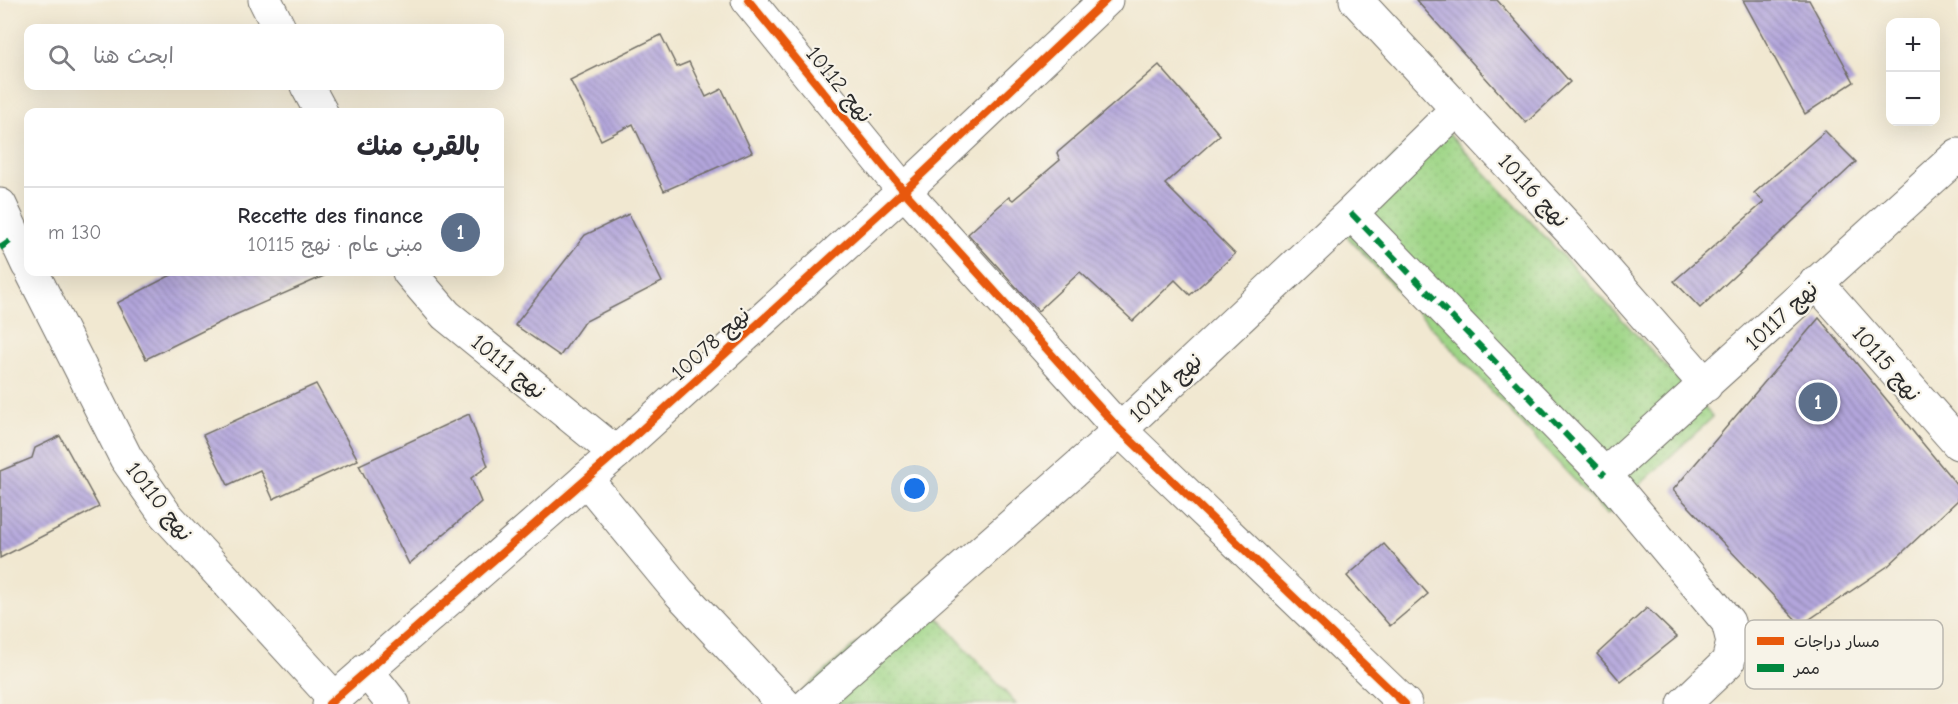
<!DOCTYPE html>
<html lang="ar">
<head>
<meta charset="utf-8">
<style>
	:root { --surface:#fff; --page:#f7f7f7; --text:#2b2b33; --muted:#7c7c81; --line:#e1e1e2; --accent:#0f766e }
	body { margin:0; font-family:"Comic Neue","Playpen Sans Arabic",sans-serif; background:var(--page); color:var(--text); direction:rtl }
	.controls { position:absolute; right:18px; top:18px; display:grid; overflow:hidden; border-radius:12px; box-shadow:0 6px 24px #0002 }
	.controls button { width:54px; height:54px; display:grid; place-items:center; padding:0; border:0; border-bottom:2px solid var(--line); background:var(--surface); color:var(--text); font:30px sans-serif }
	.you { position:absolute; left:915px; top:489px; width:21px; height:21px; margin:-15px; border:4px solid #fff; border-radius:50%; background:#1a73e8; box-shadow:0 0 0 9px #1a73e833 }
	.badge { display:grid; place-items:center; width:39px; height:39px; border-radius:50%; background:var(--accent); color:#fff; font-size:20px; font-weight:700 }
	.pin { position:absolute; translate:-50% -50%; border:3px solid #fff; box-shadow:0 2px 6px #0006 }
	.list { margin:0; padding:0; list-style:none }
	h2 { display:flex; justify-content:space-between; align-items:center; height:78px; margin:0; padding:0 24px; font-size:26px }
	h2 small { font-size:20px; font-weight:400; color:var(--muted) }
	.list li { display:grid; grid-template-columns:39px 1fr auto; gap:18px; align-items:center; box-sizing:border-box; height:90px; padding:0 24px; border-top:2px solid var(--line) }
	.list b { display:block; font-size:22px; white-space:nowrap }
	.list p { margin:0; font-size:20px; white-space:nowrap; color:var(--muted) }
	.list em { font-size:20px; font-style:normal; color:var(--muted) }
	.icon { flex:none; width:33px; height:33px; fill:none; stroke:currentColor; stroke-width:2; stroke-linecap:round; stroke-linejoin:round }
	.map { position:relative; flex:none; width:1958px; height:704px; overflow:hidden; direction:ltr }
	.search { position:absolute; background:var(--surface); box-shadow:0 6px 24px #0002; left:24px; top:24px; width:480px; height:66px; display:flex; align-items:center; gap:15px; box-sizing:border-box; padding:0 21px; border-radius:12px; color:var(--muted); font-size:22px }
	.panel { position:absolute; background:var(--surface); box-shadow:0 6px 24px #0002; left:24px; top:108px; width:480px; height:168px; border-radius:12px; direction:rtl }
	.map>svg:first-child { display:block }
	.grass { fill:url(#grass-dots); stroke:#658059; stroke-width:1.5 }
	.building { fill:url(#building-back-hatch) }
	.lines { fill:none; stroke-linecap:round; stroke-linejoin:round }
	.street-casing { stroke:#706d65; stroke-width:35 }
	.secondary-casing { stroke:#706d65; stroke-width:35 }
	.street { stroke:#fff; stroke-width:33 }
	.secondary { stroke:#fff; stroke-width:33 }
	.quiet { stroke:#00873e; stroke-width:6; stroke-dasharray:12 6; stroke-linecap:butt }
	.cycleway-casing { stroke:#f7f3e8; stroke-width:11 }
	.cycleway { stroke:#e8590c; stroke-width:8 }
	.labels { text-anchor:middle; stroke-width:4.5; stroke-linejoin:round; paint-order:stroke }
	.street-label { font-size:22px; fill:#2b2b2b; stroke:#f7f3e8 }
	.key { fill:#f7f3e8; stroke:#bab7af; stroke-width:1.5 }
	.key-label { font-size:16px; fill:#2b2b2b }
</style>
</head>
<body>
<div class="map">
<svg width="1958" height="704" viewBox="0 0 1958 704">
	<defs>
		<pattern id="grass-dots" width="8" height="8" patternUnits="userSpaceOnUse" patternTransform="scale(1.5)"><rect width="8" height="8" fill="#9fd687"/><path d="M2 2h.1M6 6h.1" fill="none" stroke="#89b875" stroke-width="1.8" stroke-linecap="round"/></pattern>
		<pattern id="building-back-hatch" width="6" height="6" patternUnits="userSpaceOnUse" patternTransform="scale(1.5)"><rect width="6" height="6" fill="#b3a6dc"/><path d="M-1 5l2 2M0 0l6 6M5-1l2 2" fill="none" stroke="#9287b3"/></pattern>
	</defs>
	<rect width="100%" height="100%" fill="#f7f3e8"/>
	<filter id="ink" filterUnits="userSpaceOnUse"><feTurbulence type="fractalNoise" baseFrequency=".0167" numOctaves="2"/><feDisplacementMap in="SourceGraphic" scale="12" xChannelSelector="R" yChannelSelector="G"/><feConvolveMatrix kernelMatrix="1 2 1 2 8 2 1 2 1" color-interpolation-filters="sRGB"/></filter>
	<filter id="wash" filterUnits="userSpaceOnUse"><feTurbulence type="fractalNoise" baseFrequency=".008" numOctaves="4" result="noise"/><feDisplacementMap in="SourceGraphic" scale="24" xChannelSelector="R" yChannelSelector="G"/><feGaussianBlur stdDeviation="1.35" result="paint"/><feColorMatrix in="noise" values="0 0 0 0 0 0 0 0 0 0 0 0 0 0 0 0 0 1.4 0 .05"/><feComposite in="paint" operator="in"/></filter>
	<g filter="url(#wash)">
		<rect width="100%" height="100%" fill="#f1e8d1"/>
		<!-- grass -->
		<path class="grass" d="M1435 119 1713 417 1607 515 1329 217Z
			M915 592 1016 704H788Z"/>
		<g id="blocks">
			<!-- building -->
			<path class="building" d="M1416 0H1497L1570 82 1526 123Z
				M1743 0H1809L1854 82 1805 114Z
				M661 35 677 67 689 62 706 97 722 89 752 152 664 191 633 124 601 140 570 80Z
				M1159 65 1220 135 1165 184 1235 254 1190 295 1175 280 1133 321 1080 272 1038 311 968 234 1009 197 1013 200 1060 160 1057 153Z
				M1825 131 1856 162 1700 308 1674 281 1764 202 1754 193Z
				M629 214 662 282 584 322 560 356 515 325 585 235Z
				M177 272H333L235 315 146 359 117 303Z
				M1819 318 1958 486V500L1888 566 1801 625 1673 490Z
				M316 384 358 460 273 499 260 470 228 485 203 435Z
				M469 414 488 466 471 478 481 502 409 564 359 465Z
				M60 436 99 507 0 558V471L32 458 35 448Z
				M1384 544 1428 594 1390 626 1347 576Z
				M1647 608 1677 637 1621 682 1597 654Z"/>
		</g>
	</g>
	<g filter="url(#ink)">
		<use href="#blocks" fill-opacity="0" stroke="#706d65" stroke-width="1.5"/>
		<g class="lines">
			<!-- street casing -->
			<g class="street-casing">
				<path id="street" d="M265 0 279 28
					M748 0 904 191 1120 430 1405 704
					M1356 0 1571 231 1706 385
					M307 86 321 112
					M0 205 28 265
					M1351 213 1605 475 1728 622 1733 642 1728 662 1684 704
					M32 272 126 458 165 514 335 699
					M409 272 446 315 616 453
					M1816 282 1958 443
					M1605 475 1958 155
					M586 479 679 592 784 704
					M366 670 393 704
					M809 704 1120 430 1351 213 1458 108"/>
			</g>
			<!-- secondary casing -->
			<g class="secondary-casing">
				<path id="secondary" d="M329 704 616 453 904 191 1106 0"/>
			</g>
			<!-- street -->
			<use href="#street" class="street"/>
			<!-- secondary -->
			<use href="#secondary" class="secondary"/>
			<!-- quiet -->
			<path class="quiet" d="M1351 213 1605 475
				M0 248 15 238"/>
			<!-- cycleway casing -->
			<g class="cycleway-casing">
				<path id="cycleway" d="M748 0 904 191 1120 430 1405 704
					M329 704 616 453 904 191 1106 0"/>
			</g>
			<!-- cycleway -->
			<use href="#cycleway" class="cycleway"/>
		</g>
	</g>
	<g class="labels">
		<!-- street labels -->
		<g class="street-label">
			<text transform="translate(840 84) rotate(51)" y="8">نهج 10112</text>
			<text transform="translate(1534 190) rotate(47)" y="8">نهج 10116</text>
			<text transform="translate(1781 315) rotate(-43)" y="8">نهج 10117</text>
			<text transform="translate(710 343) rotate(-42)" y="8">نهج 10078</text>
			<text transform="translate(1887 363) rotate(49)" y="8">نهج 10115</text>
			<text transform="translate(509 366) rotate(39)" y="8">نهج 10111</text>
			<text transform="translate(1165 387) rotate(-43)" y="8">نهج 10114</text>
			<text transform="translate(160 501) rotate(52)" y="8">نهج 10110</text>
		</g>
	</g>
	<!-- legend -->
	<rect x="1745" y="620" width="198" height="69" rx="9" class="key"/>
	<rect x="1757" y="637" width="27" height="8" fill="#e8590c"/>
	<rect x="1757" y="664" width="27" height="8" fill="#00873e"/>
	<g class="key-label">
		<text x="1794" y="647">مسار دراجات</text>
		<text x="1794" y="674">ممر</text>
	</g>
</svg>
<div class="controls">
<button>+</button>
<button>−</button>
</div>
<div class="you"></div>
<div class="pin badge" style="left:1818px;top:402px;background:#5c6f8a">1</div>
<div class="search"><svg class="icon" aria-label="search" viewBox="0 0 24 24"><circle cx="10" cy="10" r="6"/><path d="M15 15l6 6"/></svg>ابحث هنا</div>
<section class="panel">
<h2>بالقرب منك<small></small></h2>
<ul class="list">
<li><span class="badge" style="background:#5c6f8a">1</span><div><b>Recette des finance</b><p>مبنى عام · نهج 10115</p></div><em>130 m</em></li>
</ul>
</section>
</div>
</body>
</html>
